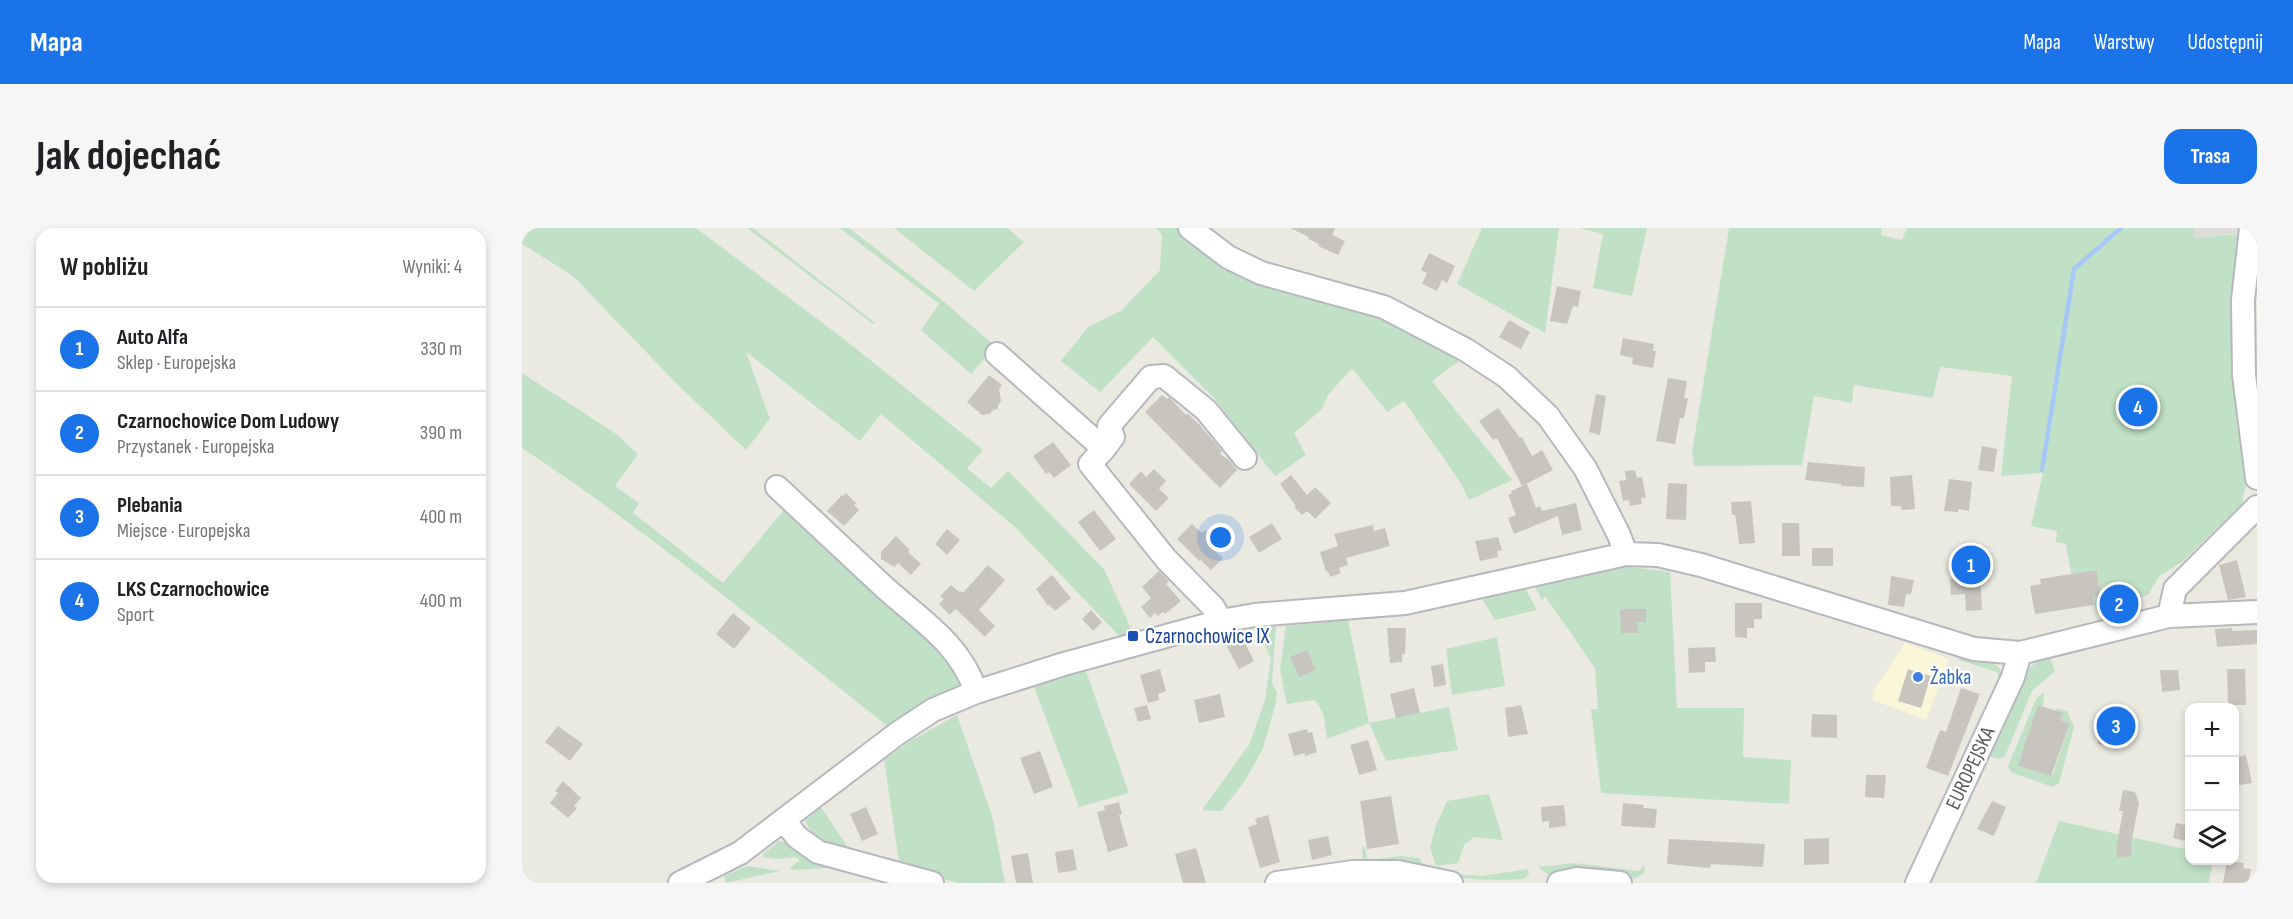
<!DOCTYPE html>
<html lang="pl">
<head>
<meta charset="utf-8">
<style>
	:root { --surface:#fff; --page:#f6f6f6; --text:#202124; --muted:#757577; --line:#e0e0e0; --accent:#1a73e8 }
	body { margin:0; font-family:"Sofia Sans Condensed",sans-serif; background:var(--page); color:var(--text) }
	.controls { position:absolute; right:18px; bottom:18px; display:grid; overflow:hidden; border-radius:12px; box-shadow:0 3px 9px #0003 }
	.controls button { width:54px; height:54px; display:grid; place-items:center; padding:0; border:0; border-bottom:2px solid var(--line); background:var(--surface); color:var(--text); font:30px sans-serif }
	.you { position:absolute; left:699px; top:310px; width:21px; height:21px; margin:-15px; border:4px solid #fff; border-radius:50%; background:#1a73e8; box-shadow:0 0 0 9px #1a73e833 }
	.badge { display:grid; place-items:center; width:39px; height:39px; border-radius:50%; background:var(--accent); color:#fff; font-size:20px; font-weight:700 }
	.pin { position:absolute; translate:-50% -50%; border:3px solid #fff; box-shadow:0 2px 6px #0006 }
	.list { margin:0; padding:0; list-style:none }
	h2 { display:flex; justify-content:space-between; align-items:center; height:78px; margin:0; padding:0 24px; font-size:26px }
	h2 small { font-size:20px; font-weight:400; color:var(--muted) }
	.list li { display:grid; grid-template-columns:39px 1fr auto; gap:18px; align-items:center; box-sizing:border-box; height:84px; padding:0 24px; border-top:2px solid var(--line) }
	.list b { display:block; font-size:22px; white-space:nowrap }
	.list p { margin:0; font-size:20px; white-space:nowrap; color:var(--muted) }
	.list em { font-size:20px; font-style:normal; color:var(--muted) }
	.icon { flex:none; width:33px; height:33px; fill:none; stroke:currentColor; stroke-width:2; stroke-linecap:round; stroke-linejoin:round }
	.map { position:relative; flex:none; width:1735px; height:655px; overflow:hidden; border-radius:18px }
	header { display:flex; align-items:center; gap:36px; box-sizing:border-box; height:84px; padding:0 30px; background:var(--accent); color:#fff }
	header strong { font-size:28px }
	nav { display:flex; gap:33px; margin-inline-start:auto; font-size:21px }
	.intro { display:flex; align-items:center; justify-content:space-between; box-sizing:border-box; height:144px; padding:0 36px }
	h1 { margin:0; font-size:42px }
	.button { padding:15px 27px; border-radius:18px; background:var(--accent); color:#fff; font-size:21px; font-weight:700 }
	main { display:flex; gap:36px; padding:0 36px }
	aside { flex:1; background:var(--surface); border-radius:18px; box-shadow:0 3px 9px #0003 }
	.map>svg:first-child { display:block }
	.commercial { fill:#faf7d8 }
	.industrial { fill:#dddcd6 }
	.green { fill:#c0e1c5 }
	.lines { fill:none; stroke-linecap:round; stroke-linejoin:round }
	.stream { stroke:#a6c8f6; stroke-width:4.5 }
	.building { fill:#c7c5be }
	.minor-casing { stroke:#b7b8bd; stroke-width:26 }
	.minor { stroke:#fff; stroke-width:22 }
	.transit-dot { fill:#1a4fb4; stroke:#fff; stroke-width:2 }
	.shop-dot { fill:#3f7fe0; stroke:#fff; stroke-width:2 }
	.labels { text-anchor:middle; stroke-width:5; stroke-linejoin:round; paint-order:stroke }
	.transit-label { font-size:21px; fill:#164399; stroke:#fff; text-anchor:start }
	.shop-label { font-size:21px; fill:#366cbe; stroke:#fff; text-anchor:start }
	.street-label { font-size:21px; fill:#5a5c61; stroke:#fff }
</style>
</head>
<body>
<header>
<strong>Mapa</strong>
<nav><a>Mapa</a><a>Warstwy</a><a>Udostępnij</a></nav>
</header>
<div class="intro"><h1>Jak dojechać</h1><a class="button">Trasa</a></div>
<main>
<aside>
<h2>W pobliżu<small>Wyniki: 4</small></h2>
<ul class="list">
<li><span class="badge">1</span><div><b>Auto Alfa</b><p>Sklep · Europejska</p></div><em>330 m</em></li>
<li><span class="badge">2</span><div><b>Czarnochowice Dom Ludowy</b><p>Przystanek · Europejska</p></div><em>390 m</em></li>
<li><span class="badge">3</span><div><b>Plebania</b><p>Miejsce · Europejska</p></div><em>400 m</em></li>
<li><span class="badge">4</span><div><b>LKS Czarnochowice</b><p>Sport</p></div><em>400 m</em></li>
</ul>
</aside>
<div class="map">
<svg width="1735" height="655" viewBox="0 0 1735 655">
	<rect width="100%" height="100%" fill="#ebeae1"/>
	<!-- commercial -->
	<path class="commercial" d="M1383 415 1427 431 1404 492 1351 472 1352 462Z"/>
	<!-- industrial -->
	<path class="industrial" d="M1672 0H1718V5L1672 10Z"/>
	<!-- green -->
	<path class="green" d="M0 0H174L318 108 461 222 445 240 469 260 486 243 582 341 613 409 602 413 493 299 359 186 338 213 224 124 248 191 224 222 155 156 51 48 0 16Z
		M225 0H231L353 95 351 96Z
		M318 0H327L420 72 473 118 449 146 399 102 417 76Z
		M372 0H485L502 14 452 63Z
		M634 0H659L697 36 879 93 941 130 910 153 990 252 947 272 938 254 882 173 865 184 830 140 806 167 799 182 772 205 784 227 753 248 692 170 631 109 578 164 539 133 567 98 599 83 638 42 640 7Z
		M960 0H1037L1023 105 935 56Z
		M1058 0H1125L1110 68 1071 60 1081 6Z
		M1207 0H1360L1359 7 1380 12 1385 0H1672V10L1717 6 1730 256 1724 255 1720 276 1660 334 1637 348 1626 367 1573 381 1571 368 1578 367 1575 342 1549 346 1544 316 1534 314 1535 303 1509 298 1521 245 1479 248 1490 148 1418 139 1411 170 1332 157 1330 175 1292 168 1280 237 1172 238 1170 224Z
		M0 145 96 207 116 226 93 258 117 275 111 285 201 355 267 276 434 426 442 456 396 480 369 501C248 405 129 305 0 220Z
		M1108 339 1148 344 1155 480H1222L1221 529 1269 532 1267 576 1079 565 1069 481H1076L1073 440 1023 368 1020 372 1014 360 1015 358 1078 342Z
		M1003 360 1015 382 973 392 960 371Z
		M826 392 847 495 927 479 936 522 864 533 847 495 805 511 801 485 793 472 765 476 758 442 764 398Z
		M754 398 750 455 755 464 753 478 741 520 724 551 700 583 680 582 727 517 743 472 749 430 735 400Z
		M975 409 983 458 930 467 924 421Z
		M1438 430C1452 432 1488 431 1477 453L1475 444 1437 432Z
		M1528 430 1533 443 1510 463 1483 528 1476 531 1465 527 1487 473 1498 461 1508 439 1515 434Z
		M564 443 607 565 557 579 512 459Z
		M1522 464 1521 478 1516 477 1497 538 1529 548 1531 546 1548 495 1538 492 1541 485 1534 483 1535 480 1545 483 1552 499 1537 555 1530 559 1489 544 1486 538 1514 471Z
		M435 487 471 591 483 655H436L378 640 362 532 390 512Z
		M967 566 981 612 952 609 942 617 936 635 914 638 908 620 914 597 925 573Z
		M299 579 333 630 284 607 288 602 283 593Z
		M1537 593 1667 622 1668 632 1691 633 1687 655H1514Z
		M257 613 265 615 271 620 374 655 308 640 270 642 268 640 277 633V631L272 629 255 631 240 629 241 626Z
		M840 618H842L846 632 878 628 897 630 907 644 959 648 1006 641 1007 646 1002 651C947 655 895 644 841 634Z
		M1052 635 1117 643 1123 636 1122 645 1114 650 1032 648 1025 646 1016 639Z
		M225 638 258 643 204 655 202 648Z"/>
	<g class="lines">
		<!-- stream -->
		<path class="stream" d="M1520 242 1552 41 1599 0"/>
	</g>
	<!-- building -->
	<path class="building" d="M768 0H813L810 7 823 13 816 27 796 18 797 16 786 11 787 9Z
		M907 25 933 38 925 55 920 52 915 63 900 56 905 45 899 42Z
		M1035 58 1059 63 1056 79 1051 78 1045 96 1028 93Z
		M987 92 1008 104 999 121 977 109Z
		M1101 110 1132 116 1131 123H1134L1131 140 1110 136 1111 130 1098 127Z
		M467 147 480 157 477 161 479 173 476 177V181L471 182 468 186 460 187 445 174Z
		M1146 150 1165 153 1162 170 1166 171 1162 190H1158L1153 216 1134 213Z
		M1074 166 1084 168 1078 207 1067 204Z
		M640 167 645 171 647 169 664 187 665 185 677 196 700 223 698 226 707 232 715 242 698 260 623 184Z
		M976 180 998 210 1000 209 1010 228 1020 222 1031 242 1000 258 975 210 971 212 957 193Z
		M531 214 549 237 532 250 527 244 524 246 511 228Z
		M1460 218 1475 221 1472 244 1456 242Z
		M1286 234 1343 239 1342 259 1319 258V256L1283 252Z
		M632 241 644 253 637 261 647 270 634 283 607 256 619 243 624 249Z
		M1113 242 1115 250 1120 249 1124 270H1119L1120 276 1108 278 1107 272 1101 273 1097 253 1104 252 1103 243Z
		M769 247 785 267 793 259 809 275 793 291 785 283 780 287 772 279 774 278 758 256Z
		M1390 247 1393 281 1380 282 1379 278H1369L1368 249Z
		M1427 251 1450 254 1447 283 1436 281V284L1422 283Z
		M1146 255 1165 256 1164 292 1144 291Z
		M1005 256 1014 280 1018 278 1020 283 1054 275 1060 302 1040 307 1036 288 992 306 986 290 994 287 986 267 990 265 989 263Z
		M324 265 334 275 332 277 337 282 322 298 305 283 320 267 321 268Z
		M1229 273 1233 315 1217 316 1214 292 1213 287H1210L1209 274Z
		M572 282 594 311 578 323 556 294Z
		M750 295 760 311 737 325 727 309Z
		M1260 295H1277L1278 328H1260Z
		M670 296 680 305 683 302 696 315 690 320 701 330 689 342 679 332 677 333 655 311Z
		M851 297 852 303 863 300 868 318 824 330 826 337 817 340 819 345 808 349 806 343 804 344 798 324 816 318 812 306Z
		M425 301 438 312 425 327 413 316Z
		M374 308 388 322 386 324 399 336 389 347 376 335 372 339 359 331V324Z
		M976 309 980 322 975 323 976 329 958 333 953 313Z
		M1290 320H1311V338H1290Z
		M1457 323 1460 382 1444 383 1443 366 1429 367 1428 351 1442 350 1441 324Z
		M1715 332 1724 369 1706 372 1697 337Z
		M466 337 483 352 457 382 473 398 463 409 436 383 433 381 428 387 417 376 422 371 418 368 429 357 437 364 439 363 441 365Z
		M1575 342 1578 367 1571 368 1572 377 1513 386 1508 358 1519 356 1518 351Z
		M637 343 647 353 644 356 659 373 643 386 641 384 636 388 633 385 628 390 619 379 629 370 620 359Z
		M530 347 549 370 533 383 527 376 526 378 514 361Z
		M1369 348 1392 352 1389 366H1384L1382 379 1366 377Z
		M1213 375H1240V391H1232V400H1225V410L1213 409Z
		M1098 381H1124V394H1115L1116 405H1099Z
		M569 382 580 394 571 403 560 391Z
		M211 385 229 400 212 421 194 406Z
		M865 400H884L883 426H880V434L868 435Z
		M1710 400V403L1735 402V416L1695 419 1693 401Z
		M719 407 732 433 717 441 703 415Z
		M1193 419 1194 434H1183V444L1167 445 1166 420Z
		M785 422 794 442 777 449 768 429Z
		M921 436 924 457 912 459 909 438Z
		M638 441 644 463 636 466 637 472 626 475 618 447Z
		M1386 441 1409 448 1399 480 1376 473Z
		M1705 441H1723L1724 477H1706Z
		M1638 442H1656L1658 462 1640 464Z
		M892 460 898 485 874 490 868 466Z
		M1439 460 1458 466 1426 548 1404 540 1418 502 1424 504Z
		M698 466 703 489 677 495 672 472Z
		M625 477 629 491 616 494 612 480Z
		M999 477 1006 506 986 509 983 480Z
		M1516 477 1541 485 1538 492 1548 495 1529 548 1496 538Z
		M1290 486 1315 487V510L1289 509Z
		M1583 490 1606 492 1604 516 1593 515 1592 518 1576 516 1577 504H1581Z
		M36 498 61 516 48 533 23 514Z
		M785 501 786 505 790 504 795 524 783 528V525L772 528 766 506Z
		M846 512 855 542 837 547 828 517Z
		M518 523 531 559 512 566 498 530Z
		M1724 527 1730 555 1713 558V530Z
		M1344 547H1364L1362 570 1343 569Z
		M41 553 59 570 52 578 55 580 46 590 28 575 36 565 33 563Z
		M1601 562 1613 564 1617 575 1609 616 1610 628 1595 629 1594 621 1601 583H1597Z
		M869 568 877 616 845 621 838 573Z
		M1470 573 1484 579 1472 608 1455 601Z
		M597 574 600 586 597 587 606 618 586 624 575 584 583 582 582 578Z
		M1101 575 1122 577 1121 580 1135 581 1133 600 1099 598Z
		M1042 577 1044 598 1027 600V593L1020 594 1019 579Z
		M344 579 356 606 340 613 328 586Z
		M746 587 758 634 738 640 726 599 735 596 733 591Z
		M1654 595 1668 598V614L1651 610Z
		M806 608 810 627 790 632 786 612Z
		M1307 610V636L1282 637V611Z
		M1147 611 1243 616 1241 639 1189 636 1188 640 1145 636Z
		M674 620 684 655H661L653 626Z
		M551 621 555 642 536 645 533 624Z
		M506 625 511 655H494L489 628Z
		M1705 633 1722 635 1721 640 1729 641 1726 655H1701Z"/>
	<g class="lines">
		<!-- minor casing -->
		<g class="minor-casing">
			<path id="minor" d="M668 0 706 29 739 45 862 79 944 122 985 149 1026 188 1063 240 1097 307 1104 326
				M1729 0 1721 72 1722 147 1735 250
				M475 126 582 221 568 236 644 331 691 379 699 393
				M582 221 591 209 587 198 629 149 642 148 684 182 723 230
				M255 259C290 292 326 325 362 359 397 391 439 416 454 464
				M1647 388 1653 361 1735 279
				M262 592 275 609 296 624 410 655
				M158 655 218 625 376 505 411 482 454 464 542 436 699 393 733 387 883 375 1104 326 1136 327 1179 337 1452 421 1498 425 1647 388 1735 384
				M755 655 831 644H876L929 655
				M1037 655 1055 651 1098 655
				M1395 655 1491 449 1498 425"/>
		</g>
		<!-- minor -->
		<use href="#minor" class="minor"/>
	</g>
	<!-- markers -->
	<rect class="transit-dot" x="605" y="402" width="12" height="12" rx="3"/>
	<circle class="shop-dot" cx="1396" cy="449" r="6"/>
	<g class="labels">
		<!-- transit labels -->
		<g class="transit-label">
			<text x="623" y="415">Czarnochowice IX</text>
		</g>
		<!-- shop labels -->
		<g class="shop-label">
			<text x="1408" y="456">Żabka</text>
		</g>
		<!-- street labels -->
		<g class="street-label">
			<text transform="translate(1448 540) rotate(-65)" y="7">EUROPEJSKA</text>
		</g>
	</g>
</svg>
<div class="controls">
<button>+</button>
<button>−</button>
<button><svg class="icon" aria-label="layers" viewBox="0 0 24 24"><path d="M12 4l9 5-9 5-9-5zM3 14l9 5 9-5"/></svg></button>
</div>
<div class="you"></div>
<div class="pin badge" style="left:1449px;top:337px">1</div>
<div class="pin badge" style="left:1597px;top:376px">2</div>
<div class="pin badge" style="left:1594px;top:498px">3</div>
<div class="pin badge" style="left:1616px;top:179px">4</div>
</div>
</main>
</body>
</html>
